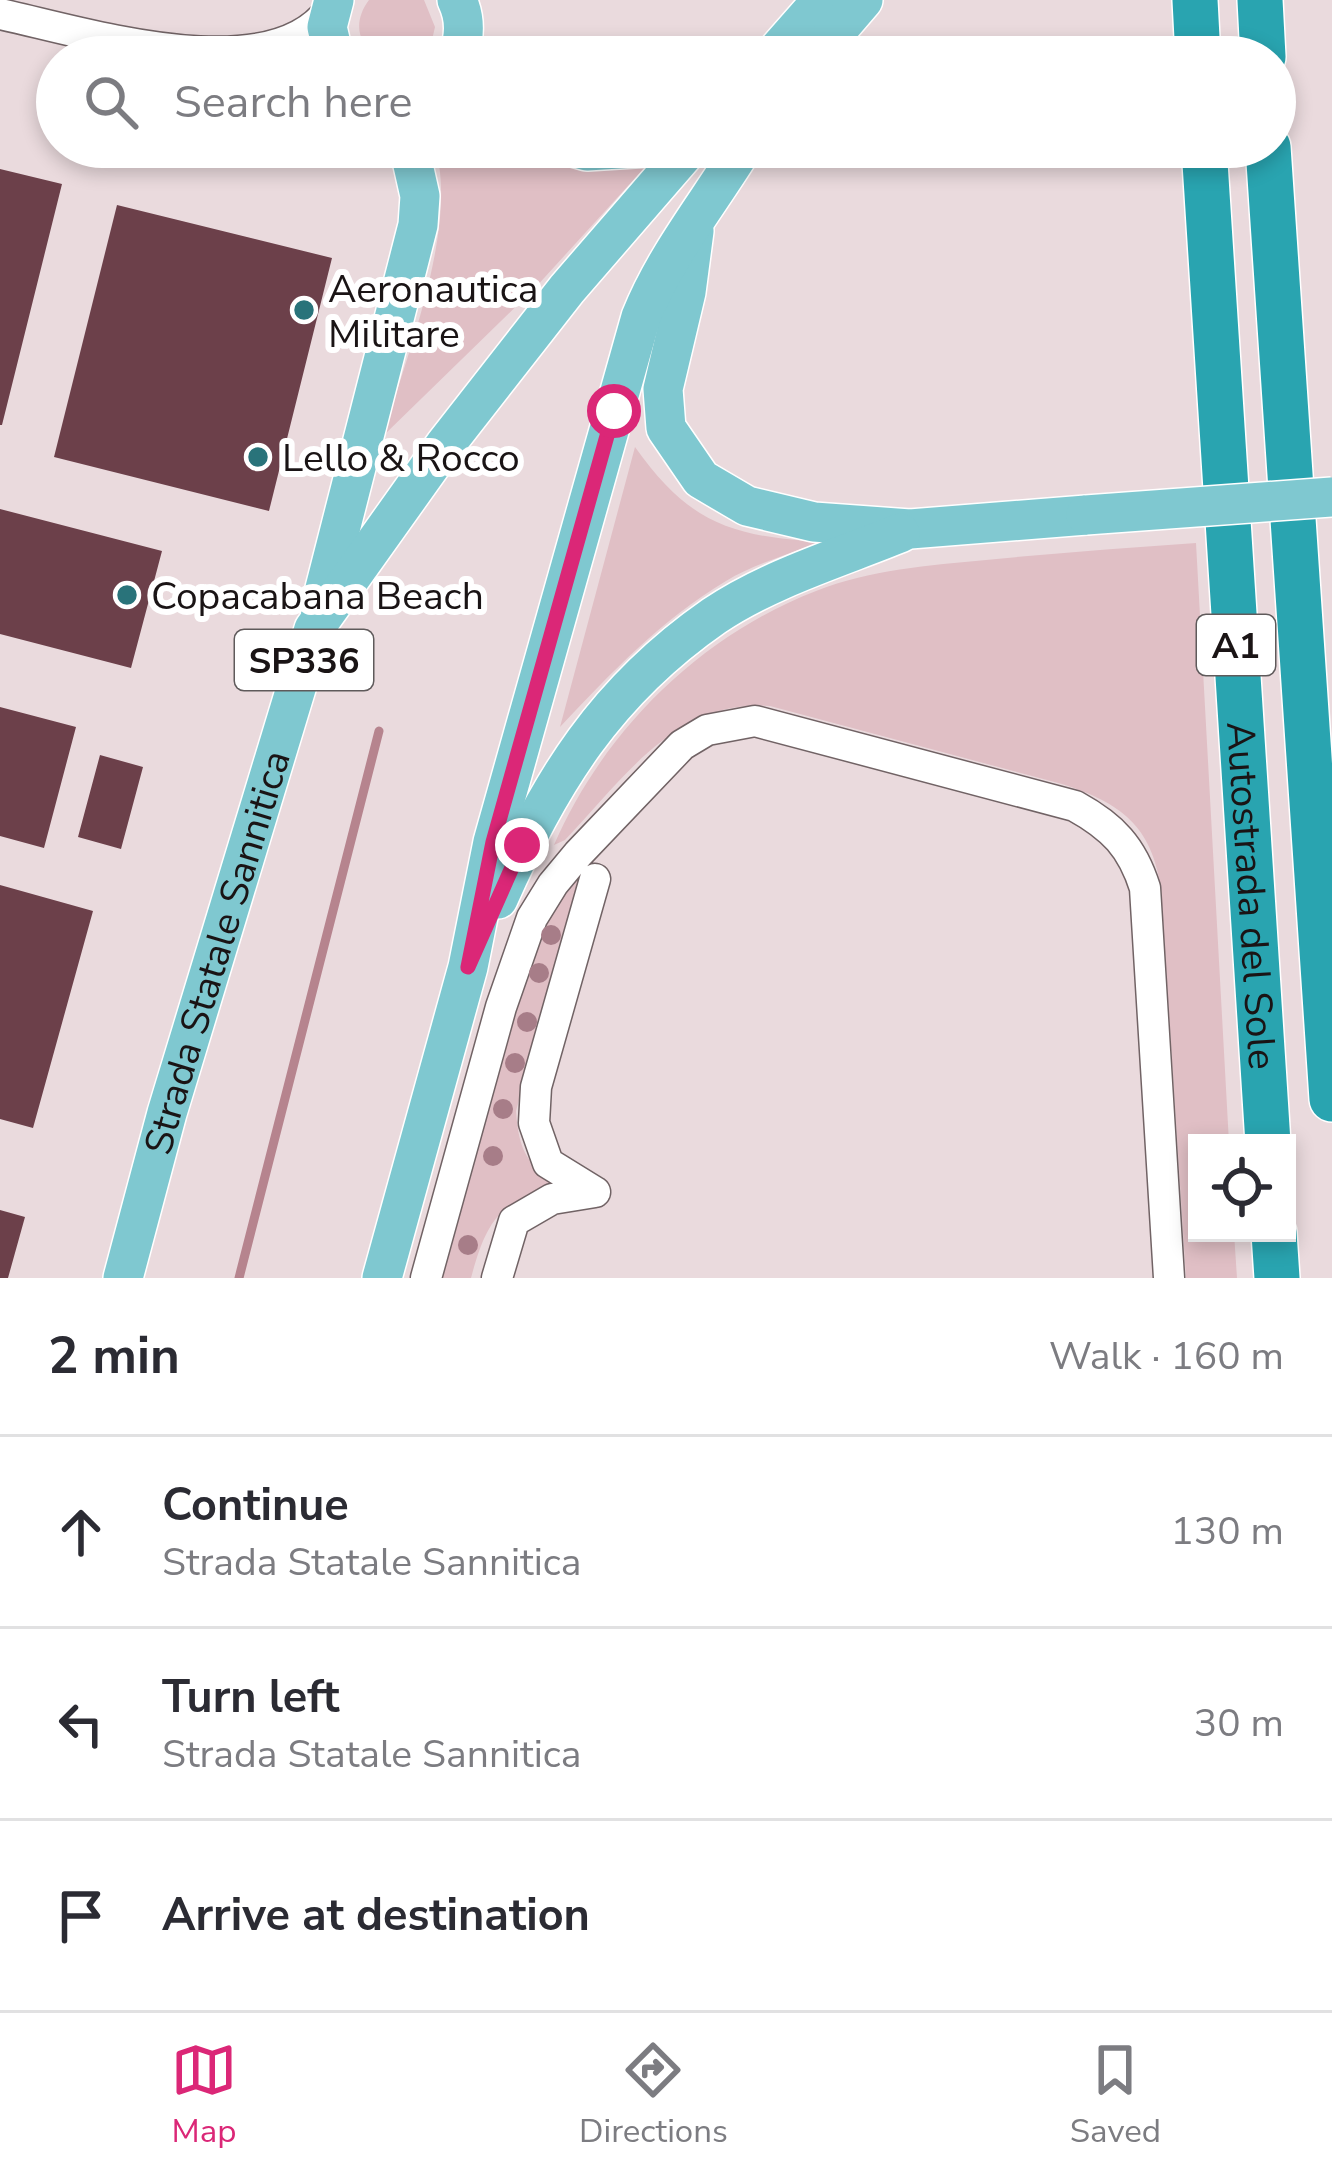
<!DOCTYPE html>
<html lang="en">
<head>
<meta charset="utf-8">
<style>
	:root { --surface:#fff; --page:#f7f7f7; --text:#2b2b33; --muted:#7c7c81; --line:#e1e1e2; --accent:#db2777 }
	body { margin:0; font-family:"Nunito Sans",sans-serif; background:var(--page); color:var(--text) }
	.controls { position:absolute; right:36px; bottom:36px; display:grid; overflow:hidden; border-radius:0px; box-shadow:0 6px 18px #0003 }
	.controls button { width:108px; height:108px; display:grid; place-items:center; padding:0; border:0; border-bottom:3px solid var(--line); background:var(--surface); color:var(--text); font:60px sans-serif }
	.stop { position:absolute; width:36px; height:36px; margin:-27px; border:9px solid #db2777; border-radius:50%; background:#fff }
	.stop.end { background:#db2777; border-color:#fff; box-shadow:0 3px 12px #0008 }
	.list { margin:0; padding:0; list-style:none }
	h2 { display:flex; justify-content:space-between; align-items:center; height:156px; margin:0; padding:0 48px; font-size:51px }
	h2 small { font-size:39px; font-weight:400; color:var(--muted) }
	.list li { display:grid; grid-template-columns:78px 1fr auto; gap:36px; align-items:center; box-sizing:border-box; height:192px; padding:0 48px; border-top:3px solid var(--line) }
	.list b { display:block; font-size:45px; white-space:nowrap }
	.list p { margin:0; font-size:39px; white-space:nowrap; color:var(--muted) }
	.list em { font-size:39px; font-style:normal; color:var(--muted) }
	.icon { flex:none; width:66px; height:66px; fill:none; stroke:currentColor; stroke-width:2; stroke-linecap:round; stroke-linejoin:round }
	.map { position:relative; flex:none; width:1332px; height:1278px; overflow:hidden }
	.search { position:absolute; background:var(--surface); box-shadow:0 6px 18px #0003; left:36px; right:36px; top:36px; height:132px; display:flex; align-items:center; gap:30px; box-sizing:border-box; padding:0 42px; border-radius:66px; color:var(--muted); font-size:45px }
	.sheet { height:732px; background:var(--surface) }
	nav { display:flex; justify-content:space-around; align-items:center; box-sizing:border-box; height:168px; border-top:3px solid var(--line); background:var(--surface); font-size:33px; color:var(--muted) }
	nav a { display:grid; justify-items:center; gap:6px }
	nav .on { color:var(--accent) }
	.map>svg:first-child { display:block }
	.green { fill:#e0bfc5 }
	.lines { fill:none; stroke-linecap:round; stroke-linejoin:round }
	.stream { stroke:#b6848e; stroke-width:9 }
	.building { fill:#6c404a }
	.minor-casing { stroke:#716365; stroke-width:33 }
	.major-casing { stroke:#fff; stroke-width:42 }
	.highway-casing { stroke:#fff; stroke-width:48 }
	.minor { stroke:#fff; stroke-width:30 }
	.major { stroke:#7fc8d0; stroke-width:39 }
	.highway { stroke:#29a4b0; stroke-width:45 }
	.major-bridge-casing { stroke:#fff; stroke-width:42; stroke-linecap:butt }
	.major-bridge { stroke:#7fc8d0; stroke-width:39 }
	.tree { fill:#a77d88 }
	.route { stroke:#db2777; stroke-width:15 }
	.poi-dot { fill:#29737a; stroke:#fff; stroke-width:4.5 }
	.labels { text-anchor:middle; stroke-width:12; stroke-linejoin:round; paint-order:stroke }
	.shield { fill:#fff; stroke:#5f5a5b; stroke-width:3 }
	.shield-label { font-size:36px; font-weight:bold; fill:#1a1415 }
	.poi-label { font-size:39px; fill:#1a1415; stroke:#fff; text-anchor:start }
	.street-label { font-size:39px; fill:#1a1415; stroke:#fff }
</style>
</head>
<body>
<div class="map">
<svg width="1332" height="1278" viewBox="0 0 1332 1278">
	<rect width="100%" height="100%" fill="#eadadd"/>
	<!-- green -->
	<path class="green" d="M369 0H424L435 27 432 40 418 57H376C356 41 354 20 369 0Z
		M435 147H525L563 162 647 165 535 288 383 436C406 356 459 227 435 147Z
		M635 447C689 523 730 536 820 542 790 554 754 564 726 581 661 620 612 672 560 727Z
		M1196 543 1229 1143H1197V1233H1234L1237 1278H1186L1161 889C1152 826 1121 803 1062 784L770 706C676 699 624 778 565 840L554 845C603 732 699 636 816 591 869 570 930 565 986 560 1056 553 1126 548 1196 543Z
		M581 870 516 1111C519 1154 528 1164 562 1189 500 1196 486 1222 471 1278H438L525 953 558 893Z"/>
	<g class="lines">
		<!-- stream -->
		<path class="stream" d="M239 1278 379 731"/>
	</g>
	<!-- building -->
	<path class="building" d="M0 169 62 184 2 425H0Z
		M117 205 332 258 269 511 54 457Z
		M0 509 162 551 131 668 0 634Z
		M0 707 76 727 44 848 0 836Z
		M100 755 143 767 121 849 78 837Z
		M0 885 93 911 33 1128 0 1119Z
		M0 1210 25 1217 8 1278H0Z"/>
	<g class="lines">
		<!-- minor casing -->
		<g class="minor-casing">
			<path id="minor" d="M0 14C84 32 270 92 330 9
				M595 1192 548 1163 534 1123 536 1087 595 879
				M426 1278 501 1007 532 918 553 884 578 854 682 745 707 730 755 721 1075 806C1113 827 1132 847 1145 888L1169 1278
				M497 1278 514 1221 552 1199 595 1192"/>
		</g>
		<!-- major casing -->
		<g class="major-casing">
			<g id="major">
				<path d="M457 0C466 19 465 37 458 57"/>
				<path d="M334 57 327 27 334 0"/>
				<path d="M772 57 822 0"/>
				<path d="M814 57 863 0"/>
				<path d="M573 147 587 151 650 147"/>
				<path d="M694 231 686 292 663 389 666 428 701 479 747 506 814 522 910 529 1086 515"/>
				<path d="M320 608 418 225 420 196 409 147"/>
				<path d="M498 899C550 781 606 691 714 616 769 579 838 558 900 533"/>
				<path id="s1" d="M123 1278 167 1113 314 629 445 445 567 289 690 147"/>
				<path d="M382 1278 468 967 493 842 641 317C666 255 708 204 743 147"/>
			</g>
		</g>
		<!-- highway casing -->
		<g class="highway-casing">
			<g id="highway">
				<path d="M1195 0 1198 57"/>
				<path d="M1260 0 1263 57"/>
				<path id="s2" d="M1204 147 1268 1143"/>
				<path d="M1268 147 1332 1099"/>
				<path d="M1274 1233 1277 1278"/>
			</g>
		</g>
		<!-- minor -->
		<use href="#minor" class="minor"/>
		<!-- major -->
		<use href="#major" class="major"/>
		<!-- highway -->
		<use href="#highway" class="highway"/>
		<!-- major-bridge casing -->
		<g class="major-bridge-casing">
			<path id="major-bridge" d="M1086 515 1332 497"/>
		</g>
		<!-- major-bridge -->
		<use href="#major-bridge" class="major-bridge"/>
	</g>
	<!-- trees -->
	<g class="tree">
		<circle cx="551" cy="935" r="10"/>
		<circle cx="539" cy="973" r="10"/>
		<circle cx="527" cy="1022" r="10"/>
		<circle cx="515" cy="1063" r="10"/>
		<circle cx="503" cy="1109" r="10"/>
		<circle cx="493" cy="1156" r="10"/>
		<circle cx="468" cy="1245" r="10"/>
	</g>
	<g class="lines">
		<!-- route -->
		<path class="route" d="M522 845 468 967 493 842 614 411"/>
	</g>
	<!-- markers -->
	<g class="poi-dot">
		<circle cx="304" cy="310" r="12"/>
		<circle cx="258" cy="457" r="12"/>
		<circle cx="127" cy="595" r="12"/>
	</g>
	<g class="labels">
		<!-- shield labels -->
		<g class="shield">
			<rect x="1197" y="615" width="78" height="60" rx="9"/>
			<rect x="235" y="630" width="138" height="60" rx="9"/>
		</g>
		<g class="shield-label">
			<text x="1236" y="658">A1</text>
			<text x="304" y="673">SP336</text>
		</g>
		<!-- poi labels -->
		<g class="poi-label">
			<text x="328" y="302">Aeronautica<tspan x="328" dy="45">Militare</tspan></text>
			<text x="282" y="471">Lello &amp; Rocco</text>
			<text x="151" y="609">Copacabana Beach</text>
		</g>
		<!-- street labels -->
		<g class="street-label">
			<text dy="14" stroke="none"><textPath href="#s2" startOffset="750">Autostrada del Sole</textPath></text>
			<text dy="14" stroke="none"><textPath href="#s1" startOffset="339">Strada Statale Sannitica</textPath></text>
		</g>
	</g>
</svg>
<div class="controls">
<button><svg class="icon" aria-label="locate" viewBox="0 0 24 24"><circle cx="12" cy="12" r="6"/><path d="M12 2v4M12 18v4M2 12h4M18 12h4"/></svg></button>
</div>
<div class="stop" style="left:614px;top:411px"></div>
<div class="stop end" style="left:522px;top:845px"></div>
<div class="search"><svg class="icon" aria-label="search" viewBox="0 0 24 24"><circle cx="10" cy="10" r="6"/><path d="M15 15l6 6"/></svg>Search here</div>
</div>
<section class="sheet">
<h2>2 min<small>Walk · 160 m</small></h2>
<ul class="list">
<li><svg class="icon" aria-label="ahead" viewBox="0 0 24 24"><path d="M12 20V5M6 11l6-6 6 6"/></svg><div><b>Continue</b><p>Strada Statale Sannitica</p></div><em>130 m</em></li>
<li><svg class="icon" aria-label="left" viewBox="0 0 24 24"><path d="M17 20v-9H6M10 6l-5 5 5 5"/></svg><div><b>Turn left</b><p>Strada Statale Sannitica</p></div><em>30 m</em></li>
<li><svg class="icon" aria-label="arrive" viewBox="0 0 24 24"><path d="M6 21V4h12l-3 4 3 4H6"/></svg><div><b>Arrive at destination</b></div></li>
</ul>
</section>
<nav>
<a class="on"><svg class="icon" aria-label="map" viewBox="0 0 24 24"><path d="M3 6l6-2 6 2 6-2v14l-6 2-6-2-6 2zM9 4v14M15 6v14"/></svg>Map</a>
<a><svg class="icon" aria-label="directions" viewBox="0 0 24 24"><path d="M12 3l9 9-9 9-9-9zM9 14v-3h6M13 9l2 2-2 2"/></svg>Directions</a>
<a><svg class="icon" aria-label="saved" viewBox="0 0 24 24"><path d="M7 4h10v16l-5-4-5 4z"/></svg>Saved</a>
</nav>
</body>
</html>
